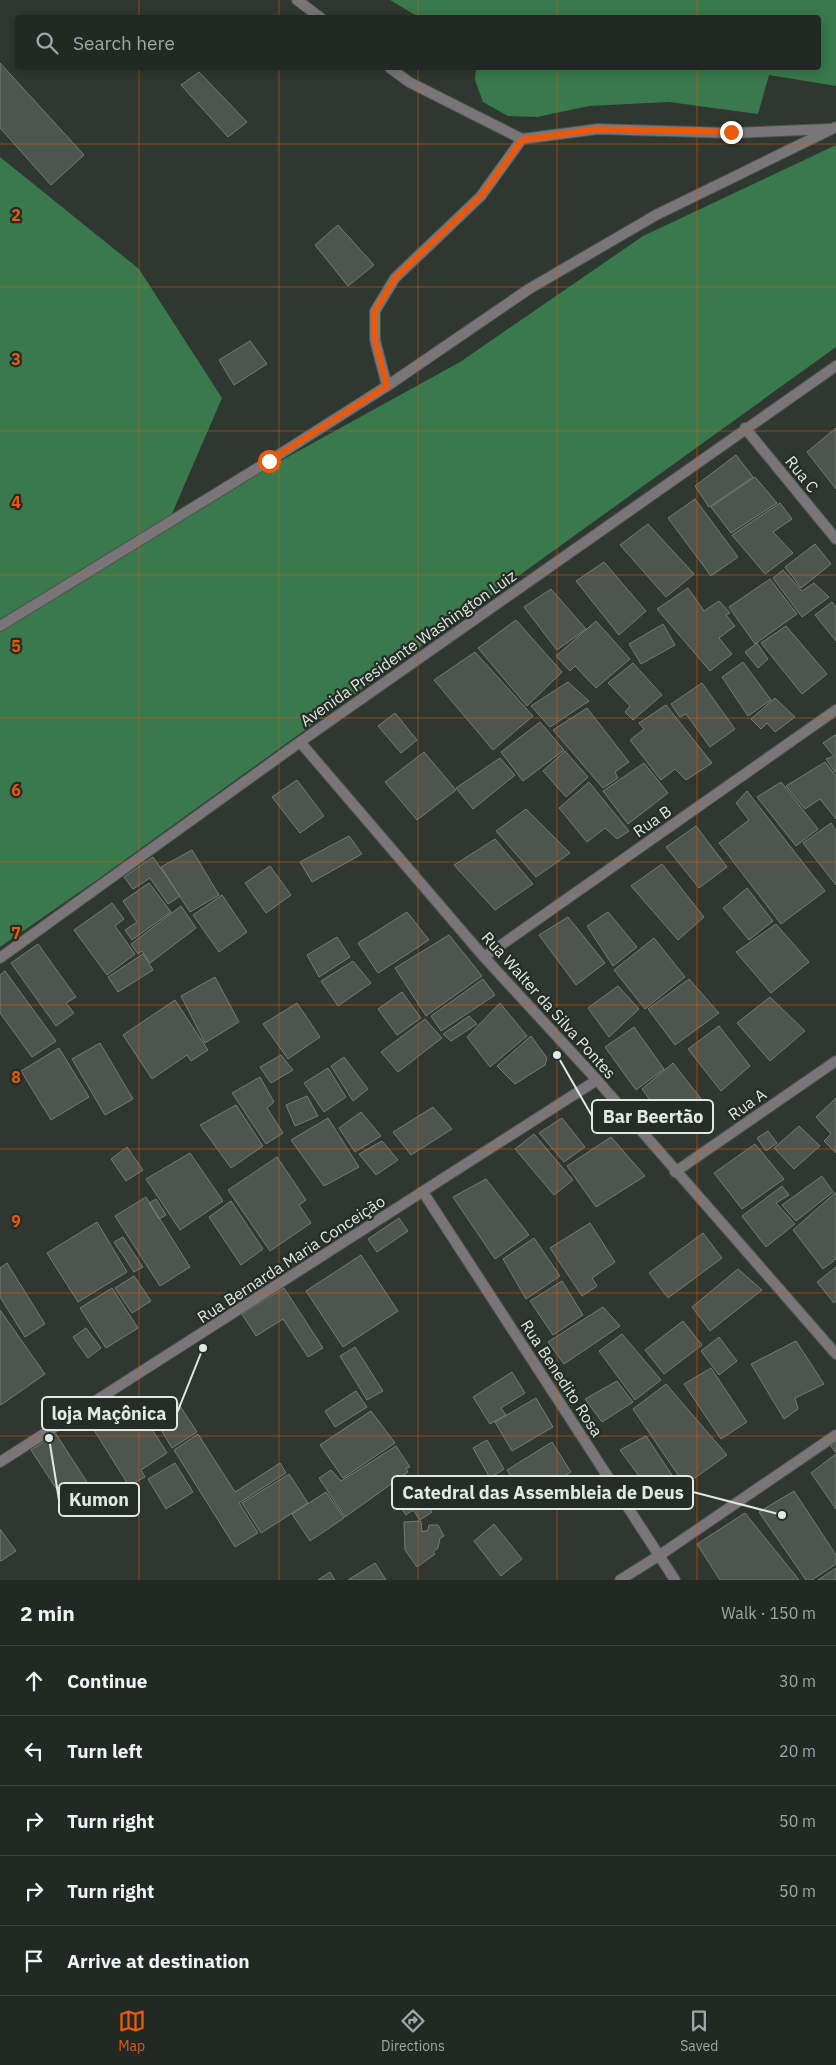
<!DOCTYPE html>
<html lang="en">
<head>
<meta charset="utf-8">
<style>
	:root { --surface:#222924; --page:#2a312c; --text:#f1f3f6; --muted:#a2a6a6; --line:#3f4541; --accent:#ea580c }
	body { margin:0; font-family:"IBM Plex Sans",sans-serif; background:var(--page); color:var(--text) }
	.stop { position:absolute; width:15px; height:15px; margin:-11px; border:4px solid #ea580c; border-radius:50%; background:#fff }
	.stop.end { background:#ea580c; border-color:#fff; box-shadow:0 1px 5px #0008 }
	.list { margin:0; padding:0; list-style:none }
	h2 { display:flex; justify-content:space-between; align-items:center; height:65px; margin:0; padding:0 20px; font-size:21px }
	h2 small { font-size:16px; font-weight:400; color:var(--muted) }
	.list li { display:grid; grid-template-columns:32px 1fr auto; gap:15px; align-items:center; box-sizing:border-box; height:70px; padding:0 20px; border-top:1px solid var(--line) }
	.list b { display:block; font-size:19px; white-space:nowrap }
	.list em { font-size:16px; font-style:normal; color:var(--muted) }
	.icon { flex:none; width:28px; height:28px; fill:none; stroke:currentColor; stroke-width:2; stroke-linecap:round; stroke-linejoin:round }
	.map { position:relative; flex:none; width:836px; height:1580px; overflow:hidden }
	.search { position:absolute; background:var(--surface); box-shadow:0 2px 12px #0003; left:15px; right:15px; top:15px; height:55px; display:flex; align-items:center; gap:12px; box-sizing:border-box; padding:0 18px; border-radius:5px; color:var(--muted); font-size:19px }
	.sheet { height:415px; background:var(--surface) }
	nav { display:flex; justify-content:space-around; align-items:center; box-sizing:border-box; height:70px; border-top:1px solid var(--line); background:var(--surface); font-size:14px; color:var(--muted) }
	nav a { display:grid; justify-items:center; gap:2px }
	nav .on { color:var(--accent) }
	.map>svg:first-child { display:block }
	.forest { fill:#39794c }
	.building { fill:#4c564e; stroke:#737d75 }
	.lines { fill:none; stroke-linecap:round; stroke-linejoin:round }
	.lane-casing { stroke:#4b534d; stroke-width:12 }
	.street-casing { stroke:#4b534d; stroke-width:12 }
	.lane { stroke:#797579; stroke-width:10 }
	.street { stroke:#797579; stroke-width:10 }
	.route { stroke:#ea580c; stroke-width:6 }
	.grid { fill:none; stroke:#e8590c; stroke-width:1; stroke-opacity:0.55 }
	.labels { text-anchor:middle; stroke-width:4.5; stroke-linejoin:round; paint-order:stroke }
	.street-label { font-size:16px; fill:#e2e8e3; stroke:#242d26 }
	.grid-label { font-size:16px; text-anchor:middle; font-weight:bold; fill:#e8590c; stroke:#242d26; stroke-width:4.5; stroke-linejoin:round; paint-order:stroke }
	.leader { fill:none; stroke:#e2e8e3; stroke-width:2 }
	.callout-dot { fill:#e2e8e3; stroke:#242d26; stroke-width:2 }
	.callout { fill:#242d26; stroke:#e2e8e3; stroke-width:2 }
	.callout-label { font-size:18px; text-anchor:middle; font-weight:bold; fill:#e2e8e3 }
</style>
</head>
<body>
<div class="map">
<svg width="836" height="1580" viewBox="0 0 836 1580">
	<rect width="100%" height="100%" fill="#2e3730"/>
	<!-- forest -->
	<path class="forest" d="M390 0H836V86L769 75 758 114 669 102 589 106 537 117 508 116 483 102 475 80 476 68H818V18H420Z
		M836 145V347L97 880 0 947V157L139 269 222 398 168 523 460 362 643 236Z"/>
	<!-- building -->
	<path class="building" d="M0 63 84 155 51 185 0 128Z
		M199 72 247 122 228 137 181 85Z
		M338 225 374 265 348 286 315 245Z
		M250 341 267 364 234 385 219 360Z
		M836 428V489L807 452Z
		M736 455 753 477 709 507 695 486Z
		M755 477 777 503 731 533 711 507Z
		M695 499 738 557 711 576 668 518Z
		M780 503 792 519 773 532 793 553 765 574 732 535Z
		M648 524 694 574 666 597 620 545Z
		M815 544 831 564 801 588 785 567Z
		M604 562 646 611 619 635 576 581Z
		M783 570 802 591 814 583 829 597 802 617 773 578Z
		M770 579 797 614 755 644 729 607Z
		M688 588 704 611 719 601 730 613 726 615 735 626 719 638 732 654 710 671 657 609Z
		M551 589 586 629 557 650 524 607Z
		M832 602 836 607V641L815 615Z
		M516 620 562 672 527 706 478 648Z
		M596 621 630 659 596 688 575 666 570 671 556 656Z
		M663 624 675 645 641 664 629 644Z
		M786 626 827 674 802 694 761 643Z
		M757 643 768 659 758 668 745 652Z
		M475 652 533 716 493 750 434 680Z
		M743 662 771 700 748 716 722 677Z
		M633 663 662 695 633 720 625 712 630 706 608 683Z
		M568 682 589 701 550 727 531 706Z
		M702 683 735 729 710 747 686 714 680 717 671 704Z
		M775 698 795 717 775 732 767 723 761 729 751 719Z
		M666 705 712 763 686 780 675 769 661 780 630 740 644 729 639 723Z
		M587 708 629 762 615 772 618 778 603 788 553 730Z
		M395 713 417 740 401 753 378 726Z
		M540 722 564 750 523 781 501 752Z
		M835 735 836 736V773L826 759 834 756 823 743Z
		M565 751 588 777 566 797 543 771Z
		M424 752 456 790 417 820 385 782Z
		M500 758 515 775 473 809 456 788Z
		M825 762 836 776V819L820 799 805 809 786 786Z
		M644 763 668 793 628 824 603 791Z
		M297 780 324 816 300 833 272 797Z
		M589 782 629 831 617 839 605 828 587 842 559 808Z
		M781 782 818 829 796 846 757 797Z
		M747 791 825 891 781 924 719 843 749 820 736 803Z
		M526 809 570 853 536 877 496 831Z
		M831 823 836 831V885L803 843Z
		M696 826 727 867 699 888 666 847Z
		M349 836 362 854 312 882 300 862Z
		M495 839 533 884 495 910 454 865Z
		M192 850 219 895 190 912 161 867Z
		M153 857 180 896 168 904 150 878 133 889 124 877Z
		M662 864 704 917 678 940 631 886Z
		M270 866 291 895 266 913 245 883Z
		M149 883 171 912 132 940 125 930 137 922 123 901Z
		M747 888 773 921 749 940 723 908Z
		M222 895 247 932 219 952 193 915Z
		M112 903 124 919 115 926 135 954 107 975 74 930Z
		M181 906 196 928 150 963 142 951 138 954 131 944Z
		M407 912 429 940 378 973 358 943Z
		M608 912 637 947 613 966 587 926Z
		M568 917 605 963 576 985 539 935Z
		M776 924 809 962 771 993 736 952Z
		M449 935 482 976 426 1016 395 968Z
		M337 937 350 957 319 977 307 955Z
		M654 938 685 977 645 1009 614 970Z
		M38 944 76 997 66 1003 74 1013 56 1026 11 963Z
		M143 954 153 970 118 992 108 977Z
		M353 961 371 983 338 1006 321 981Z
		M5 971 56 1041 32 1057 0 1013V975Z
		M215 977 239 1022 205 1043 181 996Z
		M483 979 495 995 441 1031 431 1016Z
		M689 979 719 1013 675 1045 648 1009Z
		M618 986 639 1009 609 1037 588 1008Z
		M402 992 421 1018 397 1035 378 1009Z
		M770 997 805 1031 770 1061 737 1023Z
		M175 1000 208 1050 191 1061 187 1055 152 1079 123 1035Z
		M297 1003 320 1037 288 1059 263 1024Z
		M500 1003 527 1036 490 1067 467 1037Z
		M469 1016 477 1024 451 1041 443 1034Z
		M425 1019 442 1038 398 1072 381 1052Z
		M719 1026 750 1066 721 1091 688 1049Z
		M634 1027 664 1069 636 1090 605 1047Z
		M531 1036 547 1058 545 1065 515 1084 497 1066Z
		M100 1043 133 1099 105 1115 72 1059Z
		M59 1048 89 1097 51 1120 21 1071Z
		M281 1055 293 1070 271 1083 260 1067Z
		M344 1057 368 1089 353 1101 331 1066Z
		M673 1063 709 1109 684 1125 673 1110 663 1118 642 1089Z
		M328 1068 346 1097 324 1112 304 1083Z
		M260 1077 274 1102 267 1108 283 1133 266 1144 232 1093Z
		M307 1096 318 1116 295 1126 286 1105Z
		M836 1098V1153L824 1141 831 1134 816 1117Z
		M236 1105 263 1146 231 1168 200 1125Z
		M433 1107 452 1129 411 1155 393 1132Z
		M361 1112 381 1136 355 1152 339 1128Z
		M328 1118 359 1167 324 1186 291 1140Z
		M562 1118 585 1147 564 1162 539 1133Z
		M799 1126 820 1146 794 1169 774 1148Z
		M768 1131 777 1143 766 1151 757 1138Z
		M534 1134 573 1180 554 1195 515 1149Z
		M611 1137 645 1176 596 1207 567 1166Z
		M382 1141 398 1160 376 1175 359 1154Z
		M755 1144 784 1179 742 1209 714 1173Z
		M127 1147 143 1170 126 1181 111 1159Z
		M190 1153 223 1201 180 1230 146 1179Z
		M277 1157 306 1200 299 1205 311 1223 270 1251 228 1190Z
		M822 1176 833 1192 796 1221 782 1205Z
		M486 1179 529 1235 495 1259 453 1197Z
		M782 1186 789 1195 776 1203 795 1224 766 1247 742 1216Z
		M836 1192V1259L823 1269 793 1230Z
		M146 1197 190 1267 160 1286 115 1216Z
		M156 1199 166 1215 159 1219 149 1203Z
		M231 1201 263 1249 241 1265 209 1217Z
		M399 1218 408 1231 377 1252 368 1239Z
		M97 1222 127 1272 78 1302 47 1253Z
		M590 1223 615 1262 592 1278 597 1286 582 1296 550 1248Z
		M703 1233 722 1258 668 1298 649 1273Z
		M123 1237 143 1267 134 1272 114 1242Z
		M534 1238 560 1276 526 1299 503 1259Z
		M361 1255 398 1311 343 1347 306 1291Z
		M7 1263 45 1324 25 1337 0 1297V1268Z
		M836 1267V1301L834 1303 817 1282Z
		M738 1269 762 1290 710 1331 692 1307Z
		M134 1276 151 1301 132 1313 115 1288Z
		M562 1281 583 1315 553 1335 530 1301Z
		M112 1288 138 1328 106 1348 80 1308Z
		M284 1288 323 1348 308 1357 283 1319 256 1336 242 1314Z
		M603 1307 620 1326 564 1364 548 1342Z
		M0 1310 45 1374 1 1405 0 1404Z
		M683 1321 702 1345 664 1374 645 1350Z
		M86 1328 101 1348 88 1358 73 1337Z
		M622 1334 661 1380 635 1400 599 1351Z
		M719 1337 737 1361 719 1375 701 1351Z
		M796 1341 824 1384 795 1398 798 1409 784 1419 751 1364Z
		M355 1347 383 1391 367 1400 340 1356Z
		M711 1368 747 1422 721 1439 684 1384Z
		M512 1372 525 1393 501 1408 506 1415 490 1424 473 1397Z
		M617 1381 633 1402 602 1422 585 1399Z
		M666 1384 727 1455 685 1485 633 1409Z
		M356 1391 367 1407 335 1427 325 1411Z
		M536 1398 553 1427 512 1451 495 1422Z
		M176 1400 197 1432 172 1448 152 1415Z
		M136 1404 167 1453 141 1470 145 1477 129 1486 94 1430Z
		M371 1411 395 1443 343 1478 320 1445Z
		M56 1434 92 1490 67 1505 31 1450Z
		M198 1434 235 1492 280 1463 286 1473 239 1503 258 1533 235 1547 174 1450Z
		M646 1436 682 1490 658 1502 620 1450Z
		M487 1440 504 1469 490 1478 473 1448Z
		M552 1442 571 1472 527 1501 507 1470Z
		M836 1442V1453L831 1446Z
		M396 1446 410 1467 406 1468 408 1472 345 1517 319 1478 331 1470 341 1481Z
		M836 1454V1509L811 1473Z
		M175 1463 193 1492 166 1509 148 1479Z
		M289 1474 308 1503 261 1533 242 1503Z
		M408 1475 432 1512 420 1520 413 1510 406 1515 393 1496 400 1492 395 1484Z
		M794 1491 836 1555V1564L812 1580H806L759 1512Z
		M326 1492 344 1518 310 1541 292 1514Z
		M745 1513 799 1580H720L697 1544Z
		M421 1521 422 1532 428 1530 429 1525H438L444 1536 440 1538 438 1548 433 1552 435 1554 417 1567 405 1550 404 1522Z
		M494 1524 522 1559 501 1576 474 1541Z
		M0 1529 16 1551 1 1561 0 1560Z
		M375 1563 386 1580H348Z
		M836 1568V1580H818Z
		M330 1572 335 1580H318Z"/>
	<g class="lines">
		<!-- lane casing -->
		<g class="lane-casing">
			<path id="lane" d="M297 0 321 18
				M390 68 409 82 522 139
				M387 386 375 340V311L395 278 481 196 522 139 598 129 731 133 829 129
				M0 626 269 461 387 386 529 289 656 215 836 127"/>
		</g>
		<!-- street casing -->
		<g class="street-casing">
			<path id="street" d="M745 428 836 539
				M300 742 484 957 597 1080 836 1354
				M484 957 836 710
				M0 958 300 742 836 366
				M675 1172 836 1061
				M423 1192 675 1580
				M0 1462 597 1080
				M620 1580 660 1555 836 1435"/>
		</g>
		<!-- lane -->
		<use href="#lane" class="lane"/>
		<!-- street -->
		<use href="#street" class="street"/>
	</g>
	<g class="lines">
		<!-- route -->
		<path class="route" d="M269 461 387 386 375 340V311L395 278 481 196 522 140 598 129 731 132"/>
	</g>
	<!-- grid -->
	<path class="grid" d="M139 0V18M279 0V18M418 0V18M557 0V18M697 0V18M139 68V1580M279 68V1580M418 68V1580M557 68V1580M697 68V1580M0 144H836M0 287H836M0 431H836M0 575H836M0 718H836M0 862H836M0 1005H836M0 1149H836M0 1293H836M0 1436H836"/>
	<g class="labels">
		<!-- street labels -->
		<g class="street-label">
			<text transform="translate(802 474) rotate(51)" y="6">Rua C</text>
			<text transform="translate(408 648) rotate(-35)" y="6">Avenida Presidente Washington Luiz</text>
			<text transform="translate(652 821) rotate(-35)" y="6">Rua B</text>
			<text transform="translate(549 1005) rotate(48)" y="6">Rua Walter da Silva Pontes</text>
			<text transform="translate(747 1104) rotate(-35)" y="6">Rua A</text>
			<text transform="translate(291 1259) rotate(-33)" y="6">Rua Bernarda Maria Conceição</text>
			<text transform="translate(562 1378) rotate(57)" y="6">Rua Benedito Rosa</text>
		</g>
	</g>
	<g class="grid-label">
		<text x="16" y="221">2</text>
		<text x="16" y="365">3</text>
		<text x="16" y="508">4</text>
		<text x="16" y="652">5</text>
		<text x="16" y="796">6</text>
		<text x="16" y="939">7</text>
		<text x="16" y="1083">8</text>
		<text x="16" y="1227">9</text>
	</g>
	<!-- callouts -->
	<path class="leader" d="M557 1055L592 1116M203 1348L177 1413M782 1515L693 1492M49 1438L59 1500"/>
	<g class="callout-dot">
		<circle cx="557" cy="1055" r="5"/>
		<circle cx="203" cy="1348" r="5"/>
		<circle cx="782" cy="1515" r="5"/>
		<circle cx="49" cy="1438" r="5"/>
	</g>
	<g class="callout">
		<rect x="592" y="1100" width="121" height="33" rx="5"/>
		<rect x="42" y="1397" width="135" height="33" rx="5"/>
		<rect x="392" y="1476" width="301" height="33" rx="5"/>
		<rect x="59" y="1483" width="80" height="33" rx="5"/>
	</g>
	<g class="callout-label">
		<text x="653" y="1123">Bar Beertão</text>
		<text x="109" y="1420">loja Maçônica</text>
		<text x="543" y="1499">Catedral das Assembleia de Deus</text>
		<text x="99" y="1506">Kumon</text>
	</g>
</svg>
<div class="stop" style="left:269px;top:461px"></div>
<div class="stop end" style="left:731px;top:132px"></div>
<div class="search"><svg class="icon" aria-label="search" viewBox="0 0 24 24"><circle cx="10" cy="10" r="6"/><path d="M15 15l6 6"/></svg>Search here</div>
</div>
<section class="sheet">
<h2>2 min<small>Walk · 150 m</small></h2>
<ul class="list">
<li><svg class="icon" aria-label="ahead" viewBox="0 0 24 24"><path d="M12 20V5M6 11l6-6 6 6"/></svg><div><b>Continue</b></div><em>30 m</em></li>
<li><svg class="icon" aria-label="left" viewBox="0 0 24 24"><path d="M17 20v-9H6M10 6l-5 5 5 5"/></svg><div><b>Turn left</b></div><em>20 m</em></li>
<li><svg class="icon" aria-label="right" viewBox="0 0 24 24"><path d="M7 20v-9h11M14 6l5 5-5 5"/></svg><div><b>Turn right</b></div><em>50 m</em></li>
<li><svg class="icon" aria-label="right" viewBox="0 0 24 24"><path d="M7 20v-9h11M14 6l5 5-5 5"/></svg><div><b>Turn right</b></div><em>50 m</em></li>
<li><svg class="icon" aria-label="arrive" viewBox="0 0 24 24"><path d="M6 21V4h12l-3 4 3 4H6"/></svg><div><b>Arrive at destination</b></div></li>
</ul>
</section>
<nav>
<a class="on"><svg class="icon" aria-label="map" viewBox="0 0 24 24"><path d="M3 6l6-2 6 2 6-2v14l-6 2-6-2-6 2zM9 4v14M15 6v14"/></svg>Map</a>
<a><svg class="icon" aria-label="directions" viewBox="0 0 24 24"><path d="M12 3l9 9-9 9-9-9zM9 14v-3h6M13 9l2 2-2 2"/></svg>Directions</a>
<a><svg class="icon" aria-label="saved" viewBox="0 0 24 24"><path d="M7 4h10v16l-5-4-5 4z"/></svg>Saved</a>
</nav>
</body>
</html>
